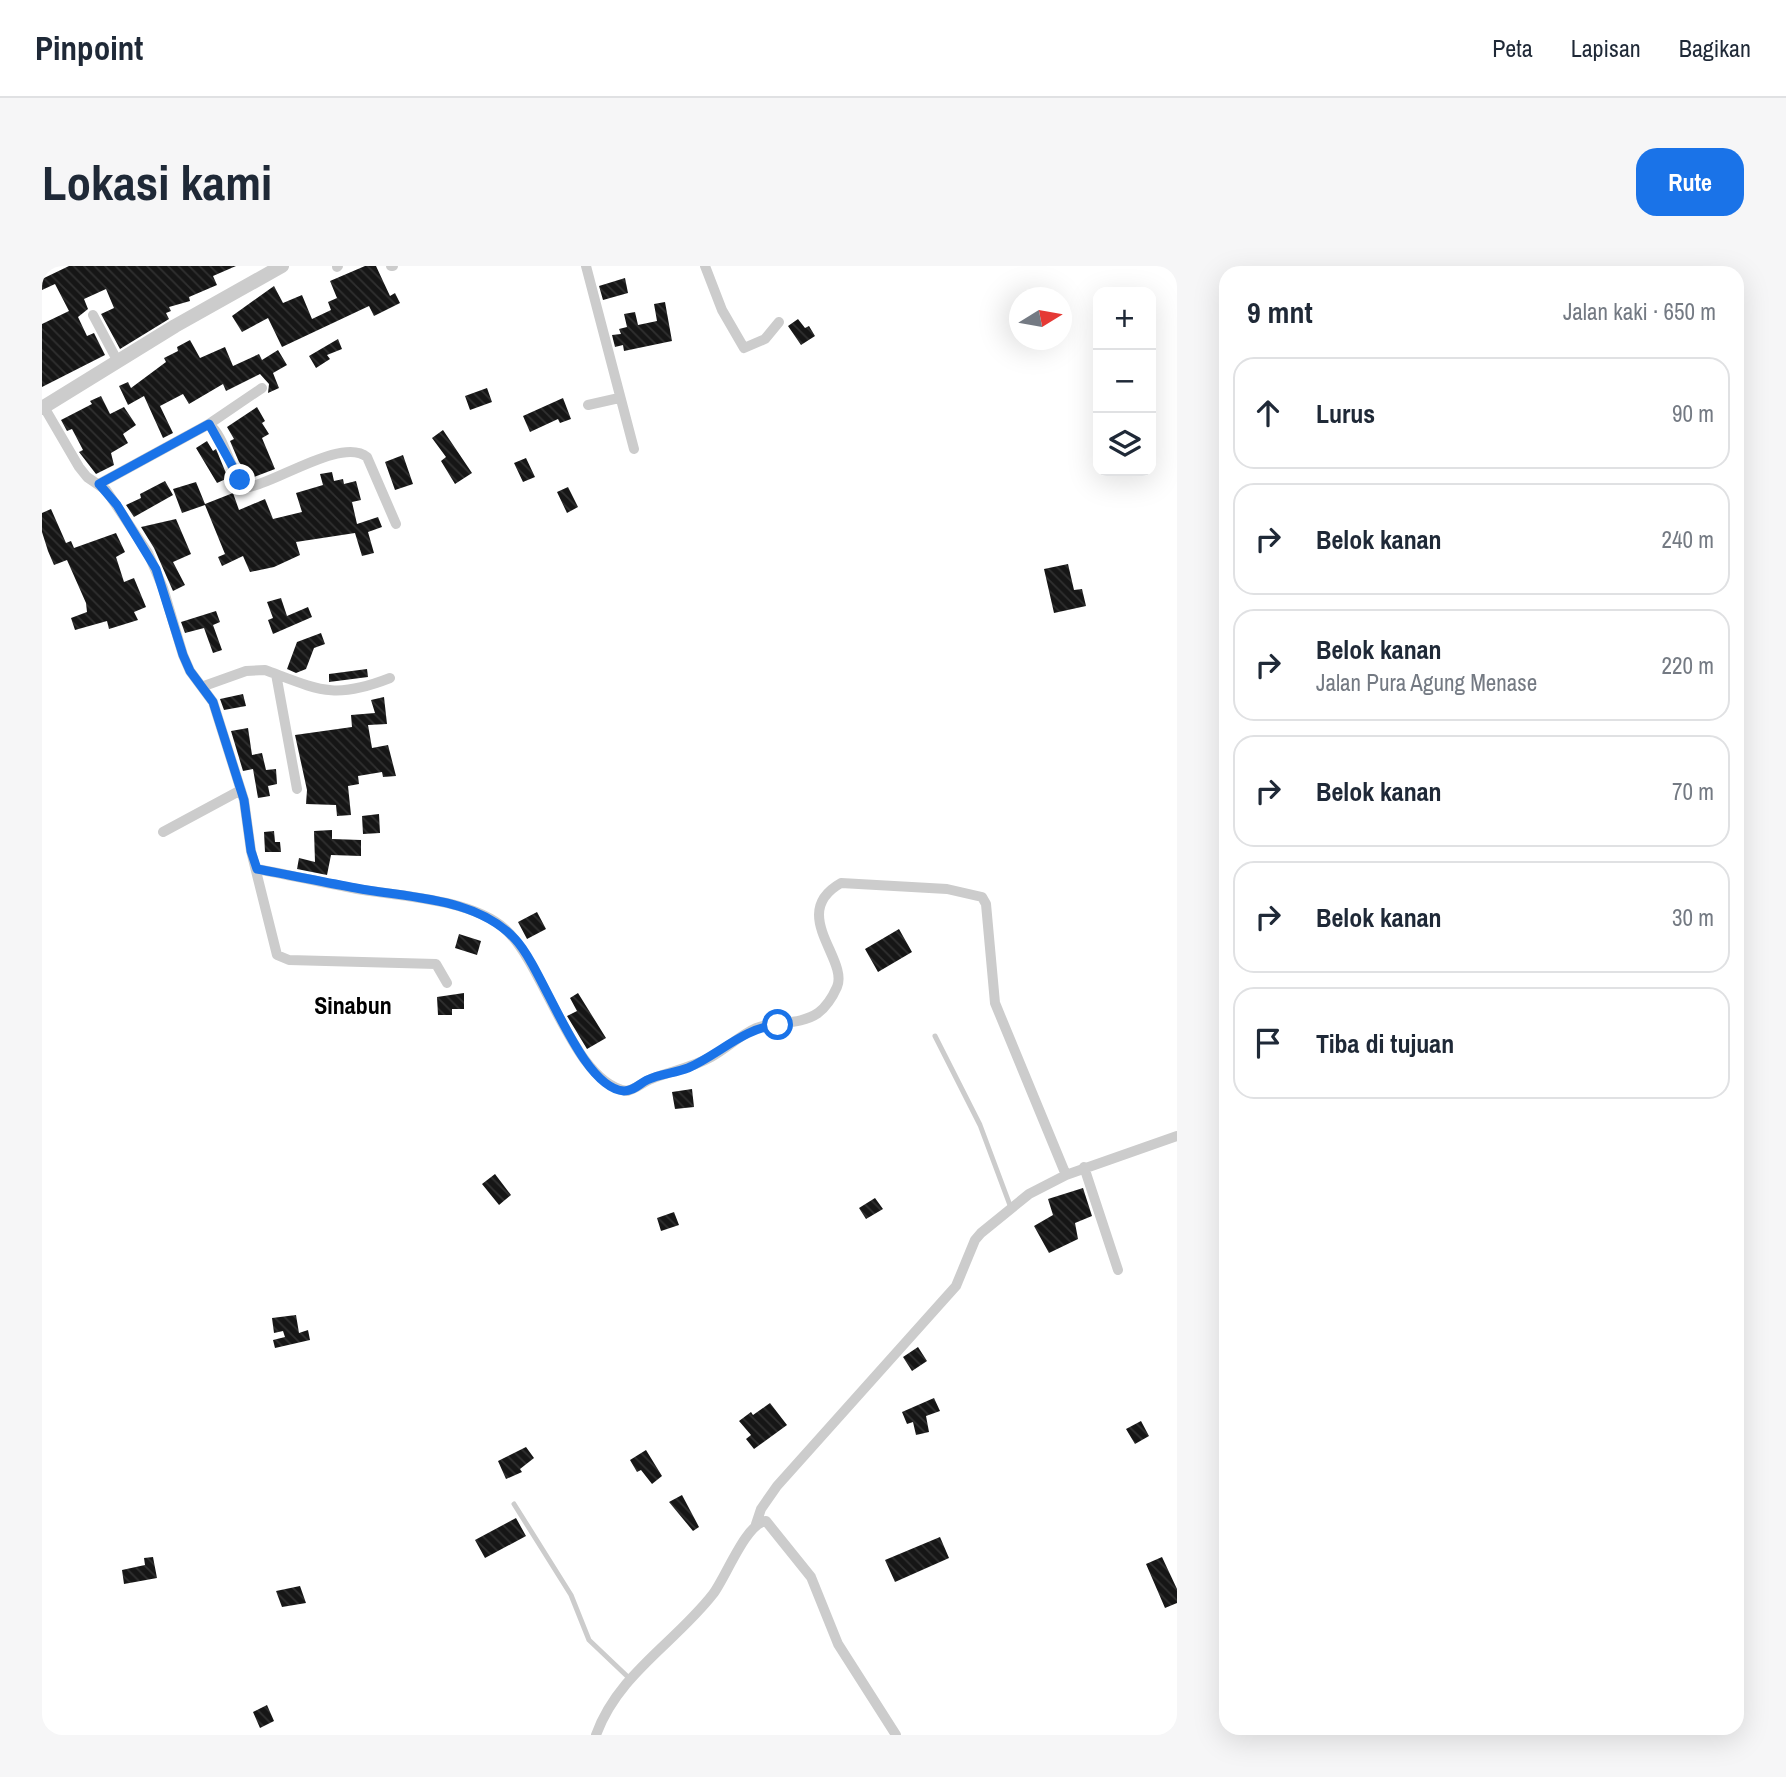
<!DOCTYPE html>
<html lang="id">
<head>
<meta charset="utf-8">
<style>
	:root { --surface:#fff; --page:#f6f6f7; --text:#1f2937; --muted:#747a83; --line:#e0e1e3; --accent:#1a73e8 }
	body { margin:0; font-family:"Archivo Narrow",sans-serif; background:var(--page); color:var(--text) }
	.controls { position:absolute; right:21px; top:21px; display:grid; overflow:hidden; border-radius:14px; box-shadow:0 7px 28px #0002 }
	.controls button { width:63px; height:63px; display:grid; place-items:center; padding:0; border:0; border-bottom:2px solid var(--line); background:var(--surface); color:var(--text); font:35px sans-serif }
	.compass { position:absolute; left:967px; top:21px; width:63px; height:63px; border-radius:50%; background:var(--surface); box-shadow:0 7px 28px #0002; rotate:79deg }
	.stop { position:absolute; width:21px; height:21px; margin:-16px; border:5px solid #1a73e8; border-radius:50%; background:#fff }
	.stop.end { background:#1a73e8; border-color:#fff; box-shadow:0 2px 7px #0008 }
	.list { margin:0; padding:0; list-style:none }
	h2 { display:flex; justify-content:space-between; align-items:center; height:91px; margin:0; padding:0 28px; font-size:30px }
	h2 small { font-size:23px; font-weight:400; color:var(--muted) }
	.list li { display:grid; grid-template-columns:46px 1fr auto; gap:21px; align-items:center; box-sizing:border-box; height:112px; margin:0 14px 14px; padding:0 14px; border:2px solid var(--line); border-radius:21px }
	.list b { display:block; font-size:26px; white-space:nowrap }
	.list p { margin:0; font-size:23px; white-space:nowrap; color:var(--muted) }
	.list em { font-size:23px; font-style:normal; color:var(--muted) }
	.icon { flex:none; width:38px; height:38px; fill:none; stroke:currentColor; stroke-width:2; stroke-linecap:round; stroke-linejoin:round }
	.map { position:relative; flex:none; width:1135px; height:1469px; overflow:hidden; border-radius:21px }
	header { display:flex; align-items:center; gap:42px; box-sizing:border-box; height:98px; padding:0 35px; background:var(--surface); border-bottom:2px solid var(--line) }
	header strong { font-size:33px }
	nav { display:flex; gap:38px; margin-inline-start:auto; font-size:24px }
	.intro { display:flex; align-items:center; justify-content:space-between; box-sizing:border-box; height:168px; padding:0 42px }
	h1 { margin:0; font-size:49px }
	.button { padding:18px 32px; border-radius:21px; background:var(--accent); color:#fff; font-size:24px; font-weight:700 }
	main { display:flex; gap:42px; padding:0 42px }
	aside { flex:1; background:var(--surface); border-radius:21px; box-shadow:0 7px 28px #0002 }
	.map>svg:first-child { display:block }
	.building { fill:url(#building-back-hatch) }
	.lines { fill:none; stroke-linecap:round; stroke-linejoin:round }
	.service { stroke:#ccc; stroke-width:5 }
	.minor { stroke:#ccc; stroke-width:10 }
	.tertiary { stroke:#ccc; stroke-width:14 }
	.route { stroke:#1a73e8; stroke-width:9 }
	.labels { text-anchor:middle; stroke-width:7; stroke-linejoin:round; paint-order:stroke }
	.quarter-label { font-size:24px; font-weight:bold; fill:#000; stroke:#fff }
</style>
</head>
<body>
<header>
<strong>Pinpoint</strong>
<nav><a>Peta</a><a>Lapisan</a><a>Bagikan</a></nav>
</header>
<div class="intro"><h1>Lokasi kami</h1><a class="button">Rute</a></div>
<main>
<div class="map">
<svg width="1135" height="1469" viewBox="0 0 1135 1469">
	<defs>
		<pattern id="building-back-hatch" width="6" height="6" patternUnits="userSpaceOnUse" patternTransform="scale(1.75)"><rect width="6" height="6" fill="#161616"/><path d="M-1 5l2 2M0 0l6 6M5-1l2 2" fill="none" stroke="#303030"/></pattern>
	</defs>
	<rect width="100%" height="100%" fill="#fff"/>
	<!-- building -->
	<path class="building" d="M27 0H194L171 10 175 19 147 31 148 35 127 41 129 45 124 47 127 53 78 83 59 48 72 42 64 23 42 33 46 43 36 51 45 70 52 67 63 89 0 121V58L27 45 13 18 0 24V13Z
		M323 0H334L348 30 353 27 358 37 332 50 327 40 240 81 226 52 200 66 190 50 232 20 241 37 260 29 270 53 289 44 286 36 295 32 288 15Z
		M583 12 586 27 561 34 557 20Z
		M623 36 630 75 582 85 581 79 573 81 570 69 579 68 577 63 585 61 582 48 593 46 596 59 615 55 612 38Z
		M756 53 763 62 767 60 773 70 759 79 746 60Z
		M296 73 300 83 285 89 288 93 274 102 267 90Z
		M148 74 158 92 183 81 191 100 217 88 220 94 236 84 245 99 231 107 237 122 226 127 227 118 218 108 184 125 181 118 147 138 141 128 118 140 131 167 121 172 102 130 86 139 77 120 86 116 89 122 124 96 122 92 136 85 135 81Z
		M445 122 450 136 428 144 423 130Z
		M59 130 68 148 82 141 94 159 81 168 86 177 69 187 72 199 54 208 37 186 41 184 30 163 25 165 19 154 50 138 48 135Z
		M521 132 529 153 518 157 516 153 488 166 481 150Z
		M215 141 223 155 220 157 227 168 220 172 233 203 209 212 197 196 188 175 192 173 185 161Z
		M401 164 430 207 413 218 399 195 404 191 390 172Z
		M165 175 171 185 174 183 186 212 175 217 154 182Z
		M361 189 371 218 353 224 343 196Z
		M484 192 493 211 481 216 472 197Z
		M290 206 292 215 301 213 302 218 314 215 319 234 310 236 315 258 336 251 340 261 326 266 332 287 320 290 313 267 254 276 258 289 232 301 208 306 201 290 180 300 176 291 183 288 163 239 140 247 131 223 154 216 163 238 191 227 197 244 223 233 231 253 260 246 254 227 281 219 278 208Z
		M123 215 131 229 92 251 84 239 99 232 98 228Z
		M526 221 536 241 525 247 515 226Z
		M9 243 24 277 29 275 32 282 74 267 83 286 74 291 82 316 92 312 104 341 92 346 96 354 67 363 65 355 33 364 29 352 45 346 44 337 25 294 12 299 6 285 0 266V247Z
		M134 253 149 288 131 296 143 319 131 325 112 282 99 261Z
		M1026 298 1032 324 1040 323 1044 340 1012 347 1002 303Z
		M239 332 245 350 266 341 270 351 231 368 226 354 231 352 225 336Z
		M174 345 178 356 171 359 180 384 171 387 162 362 143 367 139 356Z
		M279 367 283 378 272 382 264 403 254 407 245 403 255 376Z
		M325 403 326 411 287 416V408Z
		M201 428 204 440 182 444 178 433Z
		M342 431 345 458 326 459 330 482 346 479 354 510 341 511 340 506 316 510 317 518 306 520 309 549 295 550 294 539 264 538 265 524 253 469 310 461 309 449 333 447 329 434Z
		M206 462 210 489 220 487 224 504 234 503 235 518 226 520 228 530 216 532 211 503 201 505 189 465Z
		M337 548 338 567 321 568 320 550Z
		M290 564V573L319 574V590L289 589 285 609 255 603 257 592 273 596 272 565Z
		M232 565 233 576H238L239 586H223L222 566Z
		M495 646 504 663 485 673 476 656Z
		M857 663 870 686 836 706 823 683Z
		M417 668 439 675 435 689 413 682Z
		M422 727V743H410V749H396L395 731Z
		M536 727 564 772 545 783 525 750 535 745 528 732Z
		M650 823 652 841 633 843 630 826Z
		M453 908 469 929 457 939 440 918Z
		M1041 922 1050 950 1033 957 1036 973 1007 987 992 960 1011 949 1006 933Z
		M833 932 841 943 824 953 817 942Z
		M632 946 637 959 619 965 615 952Z
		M254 1049 257 1067 266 1064 268 1074 233 1082 231 1074 243 1071 241 1065 232 1067 230 1052Z
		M876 1081 885 1095 870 1105 861 1091Z
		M892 1132 898 1145 884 1150 887 1166 874 1169 871 1156 865 1158 860 1146Z
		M728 1137 745 1159 712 1183 704 1173 709 1169 697 1155 709 1146 711 1149Z
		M1099 1155 1107 1170 1093 1178 1084 1163Z
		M484 1181 492 1192 478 1203 480 1206 464 1213 456 1195Z
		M604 1184 620 1210 610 1218 599 1204 595 1206 588 1194Z
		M640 1229 657 1261 651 1265 627 1236Z
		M474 1252 484 1270 443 1292 433 1274Z
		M898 1271 907 1292 853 1316 843 1294Z
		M111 1291 115 1312 82 1318 80 1304 103 1299 102 1292Z
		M1120 1291 1135 1323V1337L1123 1342 1104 1298Z
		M258 1320 264 1337 240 1341 234 1325Z
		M225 1439 232 1455 218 1462 211 1446Z"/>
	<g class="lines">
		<!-- service -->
		<path class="service" d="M893 770 938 859 969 942
			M472 1238 529 1329 547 1374 587 1412"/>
		<!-- minor -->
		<path class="minor" d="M349 0H351
			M544 0 592 183
			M663 0 680 44 702 82 723 73 737 56
			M295 1 296 0
			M51 49 75 94
			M546 139 577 132
			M2 141 37 201 45 211 64 224 106 287 121 322 141 389 148 405 171 436 202 534 209 585 235 689 247 694 394 698 405 717
			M167 158 220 122
			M57 218 167 158C186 174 186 208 207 221 235 216 301 171 325 191L354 258
			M234 408 255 523
			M162 420 204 405 223 404C277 424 292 434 348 412
			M121 566 199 524
			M215 603C248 609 281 617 315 623 357 630 430 633 463 663 503 699 531 817 585 825 594 823 600 817 609 813 629 805 649 802 669 791 684 783 698 769 714 762 733 754 757 760 776 747 784 741 791 730 795 721 807 693 746 647 799 617L905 623 940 631 944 638 953 737 1024 909
			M1042 901 1076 1004
			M714 1258 719 1243 735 1220 914 1020 933 974 939 967 987 928 1024 909 1135 870
			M554 1469C576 1408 633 1377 671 1328 684 1311 704 1257 724 1255L769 1311 796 1378 854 1469"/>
		<!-- tertiary -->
		<path class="tertiary" d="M0 142 133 60 240 0"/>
	</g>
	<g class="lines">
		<!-- route -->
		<path class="route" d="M198 214 167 158 57 218 75 239 114 303 141 389 148 405 171 436 202 534 209 585 215 603C248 609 281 616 314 622 366 632 434 631 473 673 502 703 538 822 582 825 592 825 597 818 605 814 618 808 633 807 646 802 676 789 703 761 736 759"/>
	</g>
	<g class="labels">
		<!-- quarter labels -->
		<g class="quarter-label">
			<text x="311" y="748">Sinabun</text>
		</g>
	</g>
</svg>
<div class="controls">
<button>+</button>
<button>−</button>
<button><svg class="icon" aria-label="layers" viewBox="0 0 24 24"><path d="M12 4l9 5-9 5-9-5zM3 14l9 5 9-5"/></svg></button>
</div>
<svg class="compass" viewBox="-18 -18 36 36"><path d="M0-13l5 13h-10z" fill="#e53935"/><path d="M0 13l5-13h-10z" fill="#747a83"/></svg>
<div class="stop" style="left:736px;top:759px"></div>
<div class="stop end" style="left:198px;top:214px"></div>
</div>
<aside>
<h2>9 mnt<small>Jalan kaki · 650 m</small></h2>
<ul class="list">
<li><svg class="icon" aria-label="ahead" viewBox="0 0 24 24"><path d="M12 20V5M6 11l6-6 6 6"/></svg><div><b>Lurus</b></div><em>90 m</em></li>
<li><svg class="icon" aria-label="right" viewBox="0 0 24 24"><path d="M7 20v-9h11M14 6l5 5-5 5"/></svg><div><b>Belok kanan</b></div><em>240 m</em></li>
<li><svg class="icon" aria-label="right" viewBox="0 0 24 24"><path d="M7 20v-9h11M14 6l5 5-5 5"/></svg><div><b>Belok kanan</b><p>Jalan Pura Agung Menase</p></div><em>220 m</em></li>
<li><svg class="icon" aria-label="right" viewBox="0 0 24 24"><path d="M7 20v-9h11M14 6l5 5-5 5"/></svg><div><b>Belok kanan</b></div><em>70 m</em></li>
<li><svg class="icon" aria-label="right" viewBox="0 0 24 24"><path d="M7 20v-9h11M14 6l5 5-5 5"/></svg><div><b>Belok kanan</b></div><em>30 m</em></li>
<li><svg class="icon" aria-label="arrive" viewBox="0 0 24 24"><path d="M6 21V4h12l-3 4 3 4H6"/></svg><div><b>Tiba di tujuan</b></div></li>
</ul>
</aside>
</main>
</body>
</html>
